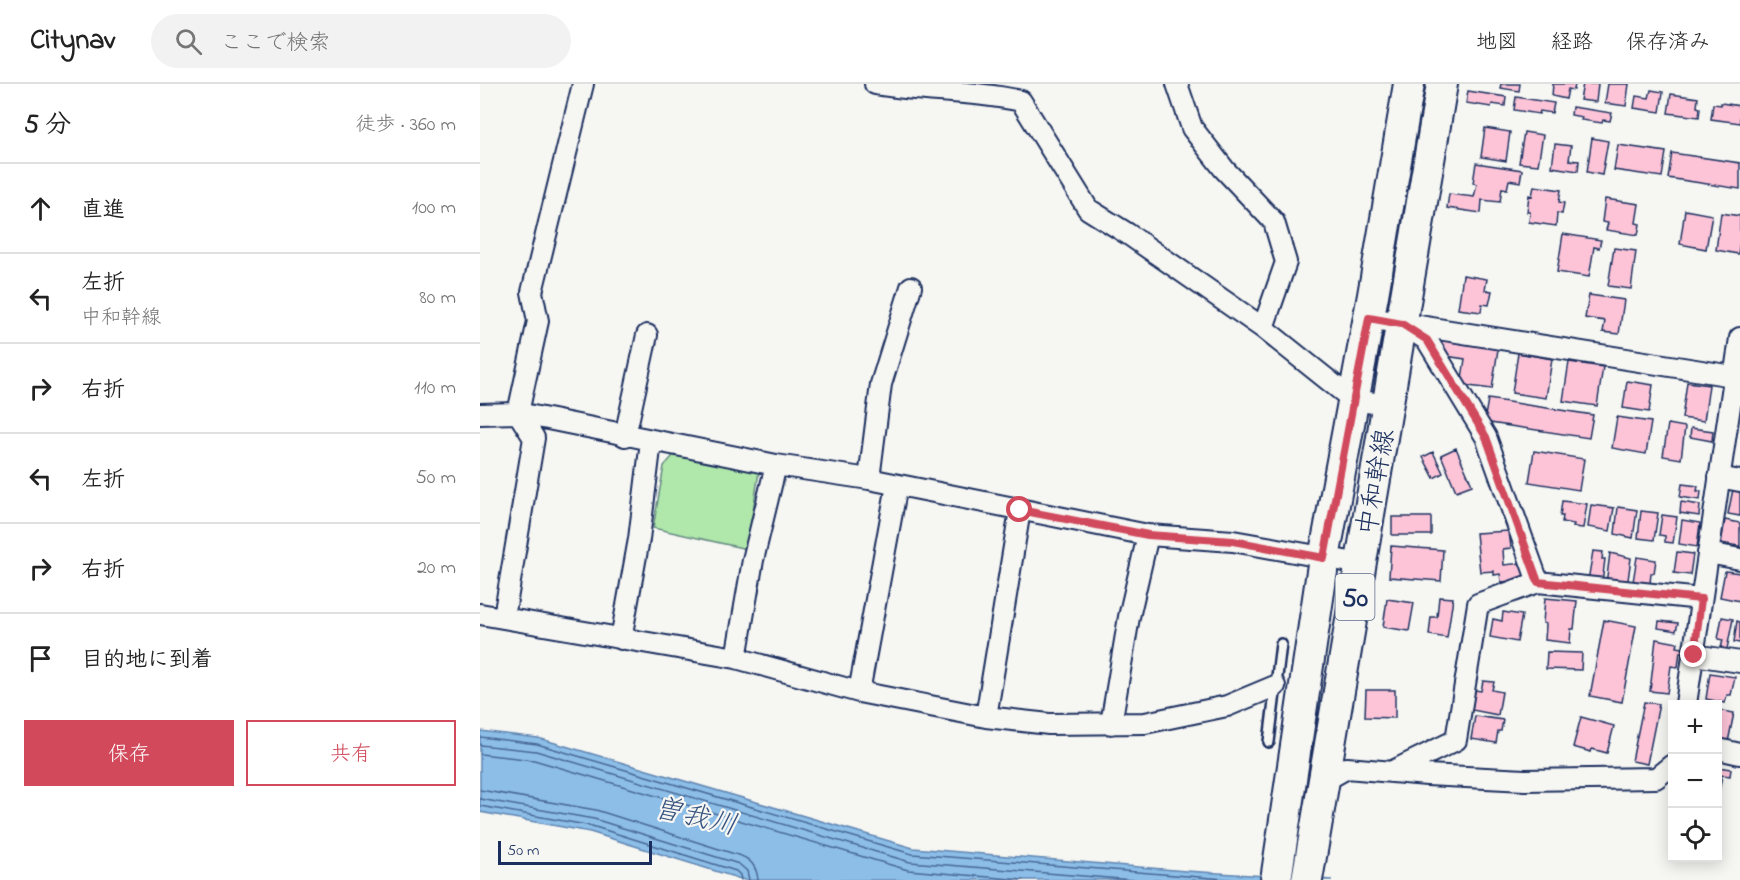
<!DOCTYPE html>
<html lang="ja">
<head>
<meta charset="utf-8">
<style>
	:root { --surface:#fff; --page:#f2f2f2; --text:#222; --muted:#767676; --line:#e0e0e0; --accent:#d1495b }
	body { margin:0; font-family:"Indie Flower","Klee One",sans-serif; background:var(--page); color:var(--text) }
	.controls { position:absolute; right:18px; bottom:18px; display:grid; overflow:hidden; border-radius:0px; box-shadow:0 3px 15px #0003 }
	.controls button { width:54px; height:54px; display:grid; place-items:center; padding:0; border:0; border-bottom:2px solid var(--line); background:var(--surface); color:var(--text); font:30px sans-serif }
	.scale { position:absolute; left:18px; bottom:15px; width:154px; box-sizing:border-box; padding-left:6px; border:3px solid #1b2f5e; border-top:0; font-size:16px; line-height:21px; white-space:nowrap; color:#1b2f5e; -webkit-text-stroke:4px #f6f6f2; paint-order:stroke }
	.stop { position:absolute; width:18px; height:18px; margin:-14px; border:4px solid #d1495b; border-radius:50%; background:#fff }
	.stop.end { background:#d1495b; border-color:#fff; box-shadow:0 2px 6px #0008 }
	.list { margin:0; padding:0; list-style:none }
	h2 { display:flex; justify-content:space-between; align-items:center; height:78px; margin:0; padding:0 24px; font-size:26px }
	h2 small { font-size:20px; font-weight:400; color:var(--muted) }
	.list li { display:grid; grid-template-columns:39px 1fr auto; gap:18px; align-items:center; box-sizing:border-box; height:90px; padding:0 24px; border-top:2px solid var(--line) }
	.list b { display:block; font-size:22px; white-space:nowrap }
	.list p { margin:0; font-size:20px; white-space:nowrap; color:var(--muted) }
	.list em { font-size:20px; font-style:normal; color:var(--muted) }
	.actions { display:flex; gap:12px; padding:18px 24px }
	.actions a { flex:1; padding:14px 0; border:2px solid var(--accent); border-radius:0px; text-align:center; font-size:21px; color:var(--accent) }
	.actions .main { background:var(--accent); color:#fff }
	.icon { flex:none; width:33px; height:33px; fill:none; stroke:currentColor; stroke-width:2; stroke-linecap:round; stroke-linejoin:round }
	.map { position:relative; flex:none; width:1260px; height:796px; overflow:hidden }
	header { display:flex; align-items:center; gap:36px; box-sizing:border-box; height:84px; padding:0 30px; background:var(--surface); border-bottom:2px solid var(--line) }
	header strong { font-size:28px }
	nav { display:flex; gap:33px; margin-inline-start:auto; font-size:21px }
	.search { width:420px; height:54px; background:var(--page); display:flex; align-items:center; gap:15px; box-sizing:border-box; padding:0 21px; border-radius:33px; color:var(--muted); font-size:22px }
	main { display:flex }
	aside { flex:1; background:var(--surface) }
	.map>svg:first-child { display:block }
	.green { fill:#b0e7aa; stroke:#668b84; stroke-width:1.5 }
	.water { fill:#8cbee8; stroke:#5f85b1; stroke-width:1.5 }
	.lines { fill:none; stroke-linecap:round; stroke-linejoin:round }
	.shore { stroke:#486895; stroke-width:1.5 }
	.building { fill:#fdc4d8; stroke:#1b2f5e; stroke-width:1.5 }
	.service-casing { stroke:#1b2f5e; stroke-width:14 }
	.minor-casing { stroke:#1b2f5e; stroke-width:24 }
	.primary-casing { stroke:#1b2f5e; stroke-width:34 }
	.service { stroke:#f6f6f2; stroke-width:9 }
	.minor { stroke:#f6f6f2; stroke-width:20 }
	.primary { stroke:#f6f6f2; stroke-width:30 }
	.route { stroke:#d1495b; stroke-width:8 }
	.labels { text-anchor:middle; stroke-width:4.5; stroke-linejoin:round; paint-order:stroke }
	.shield { fill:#f6f6f2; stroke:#5d6b8a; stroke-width:1.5 }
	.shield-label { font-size:26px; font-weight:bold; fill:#1b2f5e }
	.street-label { font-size:27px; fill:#1b2f5e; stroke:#f6f6f2 }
	.water-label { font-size:28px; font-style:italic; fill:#375380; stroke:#f6f6f2 }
</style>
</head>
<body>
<header>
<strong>Citynav</strong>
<div class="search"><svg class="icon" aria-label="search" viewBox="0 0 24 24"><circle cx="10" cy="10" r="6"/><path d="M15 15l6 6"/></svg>ここで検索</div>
<nav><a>地図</a><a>経路</a><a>保存済み</a></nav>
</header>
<main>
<aside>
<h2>5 分<small>徒歩 · 360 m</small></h2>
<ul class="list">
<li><svg class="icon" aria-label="ahead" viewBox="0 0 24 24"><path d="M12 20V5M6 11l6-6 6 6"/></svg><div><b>直進</b></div><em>100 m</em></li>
<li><svg class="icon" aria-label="left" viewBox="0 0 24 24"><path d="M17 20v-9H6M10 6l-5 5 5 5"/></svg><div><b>左折</b><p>中和幹線</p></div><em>80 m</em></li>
<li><svg class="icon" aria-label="right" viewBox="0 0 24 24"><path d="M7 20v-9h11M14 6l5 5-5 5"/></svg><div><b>右折</b></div><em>110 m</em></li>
<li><svg class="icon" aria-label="left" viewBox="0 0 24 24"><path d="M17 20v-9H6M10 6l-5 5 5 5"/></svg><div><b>左折</b></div><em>50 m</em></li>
<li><svg class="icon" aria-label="right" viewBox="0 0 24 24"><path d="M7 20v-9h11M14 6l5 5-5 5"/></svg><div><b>右折</b></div><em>20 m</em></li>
<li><svg class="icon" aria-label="arrive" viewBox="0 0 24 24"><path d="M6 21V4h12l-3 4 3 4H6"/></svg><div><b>目的地に到着</b></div></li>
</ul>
<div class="actions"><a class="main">保存</a><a>共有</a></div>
</aside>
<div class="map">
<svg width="1260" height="796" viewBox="0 0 1260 796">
	<rect width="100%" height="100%" fill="#f6f6f2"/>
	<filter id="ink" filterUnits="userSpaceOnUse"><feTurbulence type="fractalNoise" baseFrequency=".0167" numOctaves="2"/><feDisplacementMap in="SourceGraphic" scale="12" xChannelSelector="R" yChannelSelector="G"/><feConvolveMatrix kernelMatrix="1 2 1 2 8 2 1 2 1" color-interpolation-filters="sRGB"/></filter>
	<g filter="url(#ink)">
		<!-- green -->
		<path class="green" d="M198 366 280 381 267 465 173 444 184 382Z"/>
		<!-- water -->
		<path class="water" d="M0 647 58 654 433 764 706 787 852 796H264L110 748 0 728Z"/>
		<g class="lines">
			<!-- shore -->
			<path class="shore" d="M0 653 57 660 432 770 757 796
				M0 661 56 667 430 778 653 796
				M0 670 54 676 428 786 543 796
				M0 706 116 726 261 772C272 776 277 784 278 796
				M0 715 114 735 259 780 267 787 269 796
				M0 722 112 742 256 787 260 791 261 796"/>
		</g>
		<!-- building -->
		<path class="building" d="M1021 0H1040L1039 7 1020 4Z
			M1073 0H1095L1094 6 1088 5 1086 15 1072 12Z
			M1103 0H1118L1116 18 1100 16Z
			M1128 0H1149L1146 22 1125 19Z
			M1171 6 1183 8 1180 28 1154 24 1156 12 1169 14Z
			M988 7 1026 13 1025 22 1012 20 1011 23 986 19Z
			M1191 10 1218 14 1217 23 1220 24 1219 33 1188 29Z
			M1036 13 1074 19 1072 29 1060 27 1059 30 1034 26Z
			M1241 19 1260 22V39L1231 35 1233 20 1241 21Z
			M1092 23 1132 29 1130 37 1123 36 1122 39 1101 36 1102 33 1091 31Z
			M1005 44 1030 48 1026 77 1001 73Z
			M1044 48 1063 51 1058 81 1039 79Z
			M1112 54 1128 57 1122 91 1107 88Z
			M1075 60 1091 62 1089 76 1099 77 1098 87 1072 83Z
			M1138 61 1186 68 1182 93 1134 86Z
			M1192 69 1260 79V105L1188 94Z
			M996 79 1042 86 1040 98 1029 96 1027 105 1022 104 1020 118 1002 116 1001 129 967 124 969 110 994 113 997 100 993 99Z
			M1054 102 1081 106 1079 118 1084 119 1082 130 1077 129 1076 142 1049 138 1050 128H1047L1049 111 1052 112Z
			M1125 115 1159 120 1156 139 1160 140 1158 151 1126 146 1128 139 1122 138Z
			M1205 126 1232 131 1226 165 1200 160Z
			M1241 129 1260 132V157L1258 170 1236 166Z
			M1083 150 1121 156 1119 164 1114 163 1109 193 1077 188Z
			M1134 164 1156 167 1151 205 1128 202Z
			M983 191 1007 195 1005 206 1012 207 1009 221 1002 220 1001 228 978 225Z
			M1109 211 1144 216 1139 250 1123 248 1125 237 1105 234Z
			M961 256 1018 265 1012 305 981 301 985 275 959 271Z
			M1038 269 1072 275 1066 314 1032 309Z
			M1089 278 1123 283 1117 322 1083 317Z
			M1147 297 1173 301 1169 328 1143 324Z
			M1207 298 1229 301 1224 337 1202 334Z
			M1008 315 1113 331 1109 354 1004 338Z
			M1137 333 1171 338 1166 370 1132 364Z
			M1188 340 1205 343 1201 375 1183 372Z
			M1211 344 1233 347 1232 357 1210 353Z
			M976 364 992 401 976 407 961 371Z
			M1054 367 1104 375 1099 406 1049 398Z
			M953 368 963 389 954 394 943 373Z
			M1202 400 1218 402 1217 407H1221L1220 416 1200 413Z
			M1253 405 1260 407V432L1248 430Z
			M1082 417 1107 420 1103 444 1093 443 1094 440 1082 438 1083 432H1080Z
			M1201 418 1220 421 1219 432 1200 429Z
			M1111 421 1134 424 1130 447 1108 443Z
			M1138 423 1157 426 1153 454 1135 450Z
			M1161 427 1178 429 1174 456 1158 454Z
			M1182 431 1197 433 1193 459 1185 458V452L1179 451Z
			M912 433H951V451H912Z
			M1202 436 1220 439 1217 463 1199 460Z
			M1245 436 1260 439V465H1258L1259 462 1241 459Z
			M1029 447 1031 464 1023 465 1024 481 1043 479 1045 496 1021 498 1020 490 1014 491V487L1000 488 996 449Z
			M911 462 963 466 961 497 909 493Z
			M1113 467 1123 468 1122 475H1125L1122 499 1108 497Z
			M1197 468 1213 470 1210 491 1194 489Z
			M1130 469 1151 474 1147 503 1126 500Z
			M1157 473 1176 476 1174 489H1171L1170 500 1153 498Z
			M1245 487 1260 489V517L1240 513Z
			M959 513 973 514 967 554 949 551 951 533H957Z
			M1065 514 1097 517 1094 545H1091L1090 559 1065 556 1066 540 1063 539Z
			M907 515 934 519 929 547 903 543Z
			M1023 528 1042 531 1037 558 1010 553 1013 535 1022 537Z
			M1242 533 1253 535 1247 565 1241 564 1243 556 1238 555Z
			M1124 536 1156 542 1142 618 1110 612Z
			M1179 537 1198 539 1196 547 1178 544Z
			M1257 537 1260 538V559L1254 558Z
			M1176 555 1198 559 1197 563 1203 564 1202 568H1200L1198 583 1191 582 1187 609 1170 607Z
			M1067 568 1102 569 1101 586 1066 585Z
			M1230 589 1255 593 1251 611H1247L1245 619 1226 615Z
			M1003 597 1014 598 1012 606 1022 608 1018 631 992 626 995 606 1001 607Z
			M886 606H915V634L885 633Z
			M1164 618 1179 620 1167 680 1152 677Z
			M1238 626 1254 629 1248 658 1238 656Z
			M995 632 1023 636 1021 647H1018L1016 659 991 655Z
			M1101 633 1134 642 1127 669 1112 665 1111 668 1093 663Z
			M1238 683 1251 685 1250 692 1242 691 1238 714Z"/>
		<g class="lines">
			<!-- service casing -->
			<g class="service-casing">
				<path id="service" d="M789 658 801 560"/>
			</g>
			<!-- minor casing -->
			<g class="minor-casing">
				<path id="minor" d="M395 0C444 9 493 6 541 17L608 125 648 150 783 244 873 316 908 321
					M697 0 712 44 744 85 794 138 806 178 783 244
					M889 234 1253 292
					M922 240 947 256 1006 353 1058 498 1221 515
					M0 330 38 329 296 381 389 395 668 451 753 457 881 480
					M145 352 167 251
					M1239 393 1260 397
					M389 395 401 300 431 203
					M1228 469 1260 475
					M0 530 256 574 379 608 506 633 569 640 665 639 747 622 795 602
					M24 533 54 354 38 329 58 237 52 208 103 0
					M141 555 159 455 171 357
					M1214 571 1260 578
					M256 574 273 476 296 381
					M379 608 417 401
					M1206 620 1260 254
					M506 633 540 426
					M631 640 649 533 668 451
					M1238 665 1260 670
					M911 688 976 656 998 520 1058 498
					M844 697 867 684 947 691 1045 696 1176 694 1192 681"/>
			</g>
			<!-- primary casing -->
			<g class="primary-casing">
				<path id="primary" d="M796 796 844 474 893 211 929 0
					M827 796 962 0"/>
			</g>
			<!-- service -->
			<use href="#service" class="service"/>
			<!-- minor -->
			<use href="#minor" class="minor"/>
			<!-- primary -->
			<use href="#primary" class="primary"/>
		</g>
	</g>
	<g class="lines" filter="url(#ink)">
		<!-- route -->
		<path class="route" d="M540 426 668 451 753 457 844 474 889 234 922 240 947 256 1006 353 1058 498 1221 515 1214 571"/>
	</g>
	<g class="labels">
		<!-- shield labels -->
		<rect class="shield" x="855.5" y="490" width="39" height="46" rx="4.5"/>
		<g class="shield-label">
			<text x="875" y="522">50</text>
		</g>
		<!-- street labels -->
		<g class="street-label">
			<text transform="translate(895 398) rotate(-80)" y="9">中和幹線</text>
		</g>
		<!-- water labels -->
		<g class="water-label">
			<text transform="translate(216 731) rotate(13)" y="10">曽我川</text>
		</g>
	</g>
</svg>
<div class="controls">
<button>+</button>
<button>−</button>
<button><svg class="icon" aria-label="locate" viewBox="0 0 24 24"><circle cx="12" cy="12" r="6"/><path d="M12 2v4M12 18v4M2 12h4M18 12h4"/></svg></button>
</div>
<div class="scale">50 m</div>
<div class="stop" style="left:540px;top:426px"></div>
<div class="stop end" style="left:1214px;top:571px"></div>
</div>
</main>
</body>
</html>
